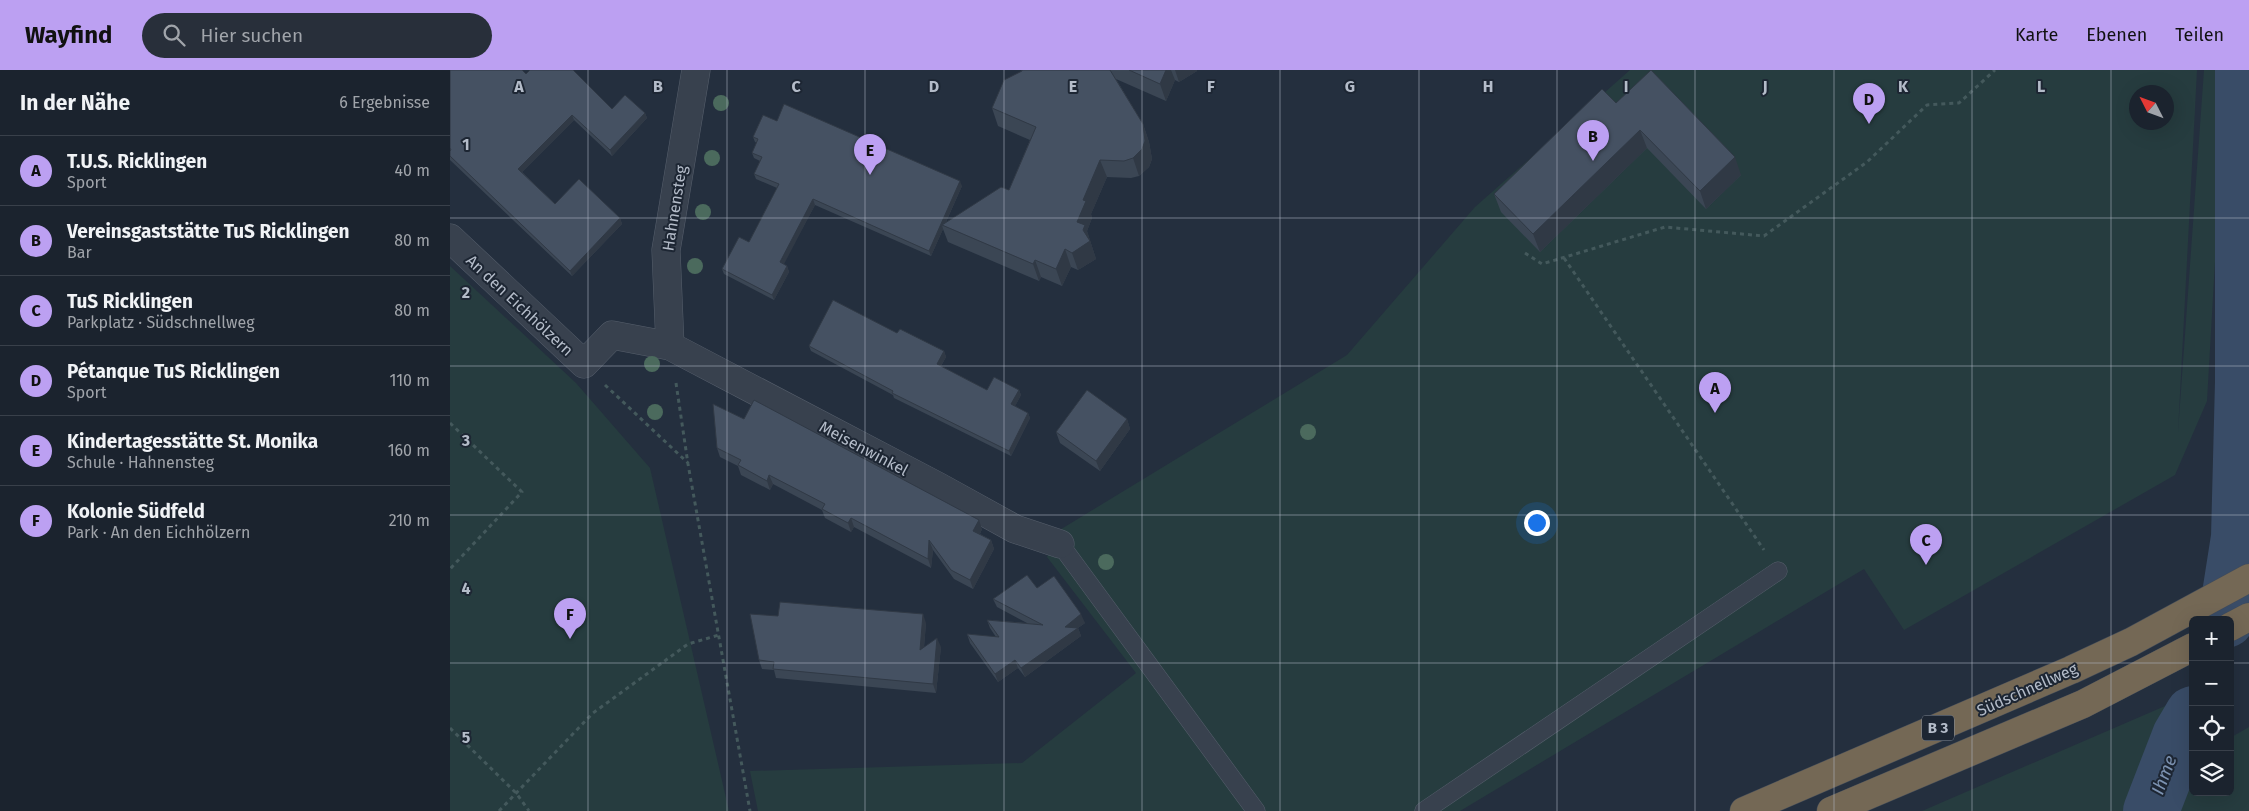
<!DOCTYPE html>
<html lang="de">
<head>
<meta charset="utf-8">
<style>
	:root { --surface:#1b232e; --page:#282f3a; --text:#f1f3f6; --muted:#a0a4aa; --line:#39404a; --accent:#bca0f2 }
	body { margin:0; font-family:"Fira Sans",sans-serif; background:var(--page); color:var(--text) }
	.controls { position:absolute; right:15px; bottom:15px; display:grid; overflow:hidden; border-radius:8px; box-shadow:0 5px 20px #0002 }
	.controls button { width:45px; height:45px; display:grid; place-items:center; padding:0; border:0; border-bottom:1px solid var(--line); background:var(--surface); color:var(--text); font:25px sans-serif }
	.compass { position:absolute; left:1679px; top:15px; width:45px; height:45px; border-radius:50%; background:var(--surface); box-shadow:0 5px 20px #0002; rotate:312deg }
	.you { position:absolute; left:1086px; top:452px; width:18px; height:18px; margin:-12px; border:4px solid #fff; border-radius:50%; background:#1a73e8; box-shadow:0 0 0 8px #1a73e833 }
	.badge { display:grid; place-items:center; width:32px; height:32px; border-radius:50%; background:var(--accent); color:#111; font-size:16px; font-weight:700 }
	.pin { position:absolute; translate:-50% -41px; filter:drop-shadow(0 1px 2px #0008) }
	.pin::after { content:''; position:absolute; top:26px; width:18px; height:15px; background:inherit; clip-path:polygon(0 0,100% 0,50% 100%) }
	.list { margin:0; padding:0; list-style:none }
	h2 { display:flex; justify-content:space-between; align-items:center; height:65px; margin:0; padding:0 20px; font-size:21px }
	h2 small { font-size:16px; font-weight:400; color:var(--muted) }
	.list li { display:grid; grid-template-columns:32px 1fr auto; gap:15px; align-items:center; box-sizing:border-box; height:70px; padding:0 20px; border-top:1px solid var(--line) }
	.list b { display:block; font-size:19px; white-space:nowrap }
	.list p { margin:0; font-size:16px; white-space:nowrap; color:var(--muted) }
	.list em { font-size:16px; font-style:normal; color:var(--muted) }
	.icon { flex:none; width:28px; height:28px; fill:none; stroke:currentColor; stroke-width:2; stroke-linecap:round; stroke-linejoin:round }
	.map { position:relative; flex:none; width:1799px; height:741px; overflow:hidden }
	header { display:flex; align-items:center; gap:30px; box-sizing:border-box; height:70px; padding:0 25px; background:var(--accent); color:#111 }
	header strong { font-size:24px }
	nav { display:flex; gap:28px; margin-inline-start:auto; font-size:18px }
	.search { width:350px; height:45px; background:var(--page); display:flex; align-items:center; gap:12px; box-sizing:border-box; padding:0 18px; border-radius:28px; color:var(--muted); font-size:19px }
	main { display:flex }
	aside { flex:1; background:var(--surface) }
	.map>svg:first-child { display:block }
	.green { fill:#263c3f; fill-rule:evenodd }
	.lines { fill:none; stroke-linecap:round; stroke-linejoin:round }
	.river { stroke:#394c67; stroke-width:56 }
	.lane-casing { stroke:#565f6c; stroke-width:19 }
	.street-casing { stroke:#565f6c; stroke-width:29 }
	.highway-casing { stroke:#434c59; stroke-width:29 }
	.path { stroke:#44595c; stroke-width:3; stroke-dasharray:4 4; stroke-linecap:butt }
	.lane { stroke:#38414e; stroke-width:18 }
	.street { stroke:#38414e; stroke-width:28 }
	.highway { stroke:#746855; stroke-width:28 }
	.tree { fill:#4b6a5d }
	.wall { fill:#3b4654 }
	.shaded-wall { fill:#303945 }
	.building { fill:#455162; stroke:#303945 }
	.grid { fill:none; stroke:#b4bcc9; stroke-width:1; stroke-opacity:0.55 }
	.labels { text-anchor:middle; stroke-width:4; stroke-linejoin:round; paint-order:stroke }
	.shield { fill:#1d2633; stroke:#878f9c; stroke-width:1 }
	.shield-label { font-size:15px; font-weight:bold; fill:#b4bcc9 }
	.street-label { font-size:16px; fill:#b4bcc9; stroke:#1d2633 }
	.water-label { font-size:18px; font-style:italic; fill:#7c92b1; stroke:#1d2633 }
	.grid-label { font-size:16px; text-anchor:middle; font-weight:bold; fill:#b4bcc9; stroke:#1d2633; stroke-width:4; stroke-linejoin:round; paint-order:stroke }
</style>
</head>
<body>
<header>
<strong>Wayfind</strong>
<div class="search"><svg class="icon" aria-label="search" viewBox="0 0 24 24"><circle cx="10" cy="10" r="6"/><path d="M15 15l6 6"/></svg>Hier suchen</div>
<nav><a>Karte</a><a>Ebenen</a><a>Teilen</a></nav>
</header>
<main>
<aside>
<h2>In der Nähe<small>6 Ergebnisse</small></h2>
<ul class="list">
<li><span class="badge">A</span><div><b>T.U.S. Ricklingen</b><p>Sport</p></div><em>40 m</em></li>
<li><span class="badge">B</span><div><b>Vereinsgaststätte TuS Ricklingen</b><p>Bar</p></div><em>80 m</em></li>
<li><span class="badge">C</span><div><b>TuS Ricklingen</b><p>Parkplatz · Südschnellweg</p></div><em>80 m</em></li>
<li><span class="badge">D</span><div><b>Pétanque TuS Ricklingen</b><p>Sport</p></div><em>110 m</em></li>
<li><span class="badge">E</span><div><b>Kindertagesstätte St. Monika</b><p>Schule · Hahnensteg</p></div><em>160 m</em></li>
<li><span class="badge">F</span><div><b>Kolonie Südfeld</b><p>Park · An den Eichhölzern</p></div><em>210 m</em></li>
</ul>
</aside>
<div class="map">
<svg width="1799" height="741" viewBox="0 0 1799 741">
	<rect width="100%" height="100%" fill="#242f3e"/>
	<!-- green -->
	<path class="green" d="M1180 0H1747L1728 362 1754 0H1776L1757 331 1725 405 1454 560 1414 499 1010 741H308L300 701 572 693 686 603 597 487 608 461 897 285 1025 137ZM1686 22H1716V52H1686Z
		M0 196 126 313 200 398 279 741H0Z
		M1722 633 1716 682 1707 711 1743 690V722H1780V668L1799 657V741H1472Z"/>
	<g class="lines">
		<!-- river -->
		<path class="river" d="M1776 550 1789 467 1793 312V0
			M1701 741 1730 666 1743 644"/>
		<!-- lane casing -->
		<g class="lane-casing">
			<path id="lane" d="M610 474 806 741
				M974 741 1328 501"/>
		</g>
		<!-- street casing -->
		<g class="street-casing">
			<path id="street" d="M0 168 134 294 162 265 220 276 489 417 565 459 610 474
				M220 276 216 180 246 0"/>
		</g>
		<!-- highway casing -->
		<g class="highway-casing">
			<path id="highway" d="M1780 557 1799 547
				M1294 741 1621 600 1681 572 1799 508
				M1381 741 1633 634 1743 577"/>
		</g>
		<!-- path -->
		<path class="path" d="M1075 183 1092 194 1215 157 1314 166 1417 92 1477 35 1509 33 1545 0
			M1114 188 1314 480
			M226 313 238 394 300 741
			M155 315 238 393
			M0 353 72 422 0 499
			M0 658 66 723 79 741
			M49 741 143 643 238 574 269 565"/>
		<!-- lane -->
		<use href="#lane" class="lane"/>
		<!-- street -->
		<use href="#street" class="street"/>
		<!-- highway -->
		<use href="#highway" class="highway"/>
	</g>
	<!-- trees -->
	<g class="tree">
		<circle cx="271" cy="33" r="8"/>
		<circle cx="262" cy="88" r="8"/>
		<circle cx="253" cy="142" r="8"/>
		<circle cx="245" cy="196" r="8"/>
		<circle cx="202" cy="294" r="8"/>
		<circle cx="205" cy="342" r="8"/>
		<circle cx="858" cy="362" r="8"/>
		<circle cx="656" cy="492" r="8"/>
	</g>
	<!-- wall -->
	<path class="wall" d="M0 0 76 4 162 39 195 43 197 48 162 86 124 50 72 102 105 134 170 148 172 154 122 206 0 90Z
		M572 0H747V1L729 12 725 10 716 31 666 9 693 54 699 72 702 89 699 97 689 106 681 108 657 107 641 144 642 148 637 161 646 189 628 200 621 197 612 216 591 207 589 211 498 172 493 159 481 186 365 135 333 194 337 196 339 202 324 230 274 204 272 199 299 172 327 118 306 109 304 104 310 91 304 88 302 83 307 73 305 72 303 67 327 51 512 116 496 152 559 120 580 70 548 56 542 38Z
		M1166 33 1291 105 1256 139 1197 78 1090 182 1051 142 1044 124Z
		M447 263 494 281 496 287 491 296 537 320H569L571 325 565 336 578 343 580 348 561 386 444 328 443 325 361 281 359 276Z
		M294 349 532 459 530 464 541 470 544 479 523 519 504 509 483 480 481 498 404 457 401 462 375 448 372 440 323 414 320 420 291 405 288 396 270 387 267 378Z
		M677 349 680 359 650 401 610 373 606 362Z
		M587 518 635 553 628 558 631 566 575 607 568 598 548 612 520 573 517 564 546 567 540 558 537 550 577 553 547 537 543 529Z
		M328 546 476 553 474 577H491L486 623 326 608 324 600 312 599 309 590Z"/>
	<!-- shaded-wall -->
	<path class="shaded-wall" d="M716 0H721L725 10 716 31 710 14Z
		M725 0H747V1L729 12Z
		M195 43 197 48 162 86 160 80Z
		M122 45 124 50 70 104 68 99Z
		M693 54 699 72 702 89 699 97 689 106 683 88Z
		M1190 60 1197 78 1090 182 1083 164Z
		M1285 87 1291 105 1256 139 1250 121Z
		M650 90 657 107 641 144 642 148 637 161 646 189 628 200 622 183 627 152 633 130Z
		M510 111 512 116 494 156 492 155 493 159 481 186 479 181Z
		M363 129 365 135 332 198 330 192Z
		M170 148 172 154 122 206 120 201Z
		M615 179 621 197 612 216 606 199Z
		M585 190 591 207 589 211 583 194Z
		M337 196 339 202 324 230 322 225Z
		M494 281 496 287 489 299 487 294Z
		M569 320 571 325 563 340 561 334Z
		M578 343 580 348 561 386 559 381Z
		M677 349 680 359 650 401 646 391Z
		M319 405 323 414 320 420 317 411Z
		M401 448 404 457 401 462 398 453Z
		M529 450 532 459 527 470 523 461Z
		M479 470 483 480 481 498 478 489Z
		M541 470 544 479 523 519 520 510Z
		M473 544 476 553 473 589 470 580Z
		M631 544 635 553 628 558 631 566 575 607 571 598 615 557Z
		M487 568 491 577 486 623 483 614Z
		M565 590 568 598 548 612 545 604Z"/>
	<!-- building -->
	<path class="building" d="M0 0H72L76 4 80 0H123L162 39 175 25 195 43 160 80 122 45 68 99 105 134 129 109 170 148 120 201 0 86V81L1 80 0 78Z
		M572 0H660L693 54 695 71 692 79 683 88 674 91 650 90 633 130 636 131 627 152 635 155 633 160 640 171 622 183 615 179 606 199 585 190 583 194 492 155 551 117 559 120 586 57 542 38 554 10 572 1Z
		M679 0H716L710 14Z
		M1201 0 1285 87 1250 121 1190 60 1083 164 1044 124 1152 19 1166 33Z
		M334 34 510 111 479 181 363 129 330 192 337 196 322 225 272 199 289 167 299 172 329 114 304 104 312 87 302 83 308 69 303 67 313 45 327 51Z
		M383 230 447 263 450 259 494 281 487 294 537 320 544 307 569 320 561 334 578 343 559 381 442 323 443 321 359 276Z
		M637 320 677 349 646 391 606 362Z
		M304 330 529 450 523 461 541 470 520 510 501 500 479 470 478 489 401 448 398 453 372 439 375 434 319 405 317 411 288 395 291 390 267 378 263 334 294 349Z
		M577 505 587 518 604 506 631 544 615 557 628 558 571 598 565 590 545 604 517 564 549 567 537 550 593 555 543 529Z
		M330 532 473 544 470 580 487 568 483 614 323 599 324 592 309 590 300 544 328 546Z"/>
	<!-- grid -->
	<path class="grid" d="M138 0V741M277 0V741M415 0V741M554 0V741M692 0V741M830 0V741M969 0V741M1107 0V741M1245 0V741M1384 0V741M1522 0V741M1661 0V741M0 148H1799M0 296H1799M0 445H1799M0 593H1743M1780 593H1799"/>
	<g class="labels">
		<!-- shield labels -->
		<rect class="shield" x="1472" y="645.5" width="32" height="25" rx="4"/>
		<g class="shield-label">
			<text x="1488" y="663">B 3</text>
		</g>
		<!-- street labels -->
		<g class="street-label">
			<text transform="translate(224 138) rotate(-81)" y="6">Hahnensteg</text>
			<text transform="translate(70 235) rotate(43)" y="6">An den Eichhölzern</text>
			<text transform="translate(414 378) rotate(28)" y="6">Meisenwinkel</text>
			<text transform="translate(1577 619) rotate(-24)" y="6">Südschnellweg</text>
		</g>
		<!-- water labels -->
		<g class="water-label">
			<text transform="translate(1714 705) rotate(-69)" y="6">Ihme</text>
		</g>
	</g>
	<g class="grid-label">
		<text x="69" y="22">A</text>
		<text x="208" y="22">B</text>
		<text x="346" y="22">C</text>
		<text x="484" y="22">D</text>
		<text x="623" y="22">E</text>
		<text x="761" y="22">F</text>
		<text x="900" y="22">G</text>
		<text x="1038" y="22">H</text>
		<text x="1176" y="22">I</text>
		<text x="1315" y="22">J</text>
		<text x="1453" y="22">K</text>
		<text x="1591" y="22">L</text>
		<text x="16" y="80">1</text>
		<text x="16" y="228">2</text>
		<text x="16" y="376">3</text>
		<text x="16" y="524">4</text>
		<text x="16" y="673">5</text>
	</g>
</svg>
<div class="controls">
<button>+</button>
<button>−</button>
<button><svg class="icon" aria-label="locate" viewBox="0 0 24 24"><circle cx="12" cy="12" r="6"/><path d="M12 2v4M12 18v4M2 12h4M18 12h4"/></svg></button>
<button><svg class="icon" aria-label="layers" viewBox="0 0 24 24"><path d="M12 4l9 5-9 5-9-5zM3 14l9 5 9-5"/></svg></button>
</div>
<svg class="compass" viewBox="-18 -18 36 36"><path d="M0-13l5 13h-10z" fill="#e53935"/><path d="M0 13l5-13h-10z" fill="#a0a4aa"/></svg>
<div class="you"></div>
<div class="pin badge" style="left:1265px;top:343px">A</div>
<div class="pin badge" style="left:1143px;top:91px">B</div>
<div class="pin badge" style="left:1476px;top:495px">C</div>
<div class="pin badge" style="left:1419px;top:54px">D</div>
<div class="pin badge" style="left:420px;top:105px">E</div>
<div class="pin badge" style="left:120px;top:569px">F</div>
</div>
</main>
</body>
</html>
